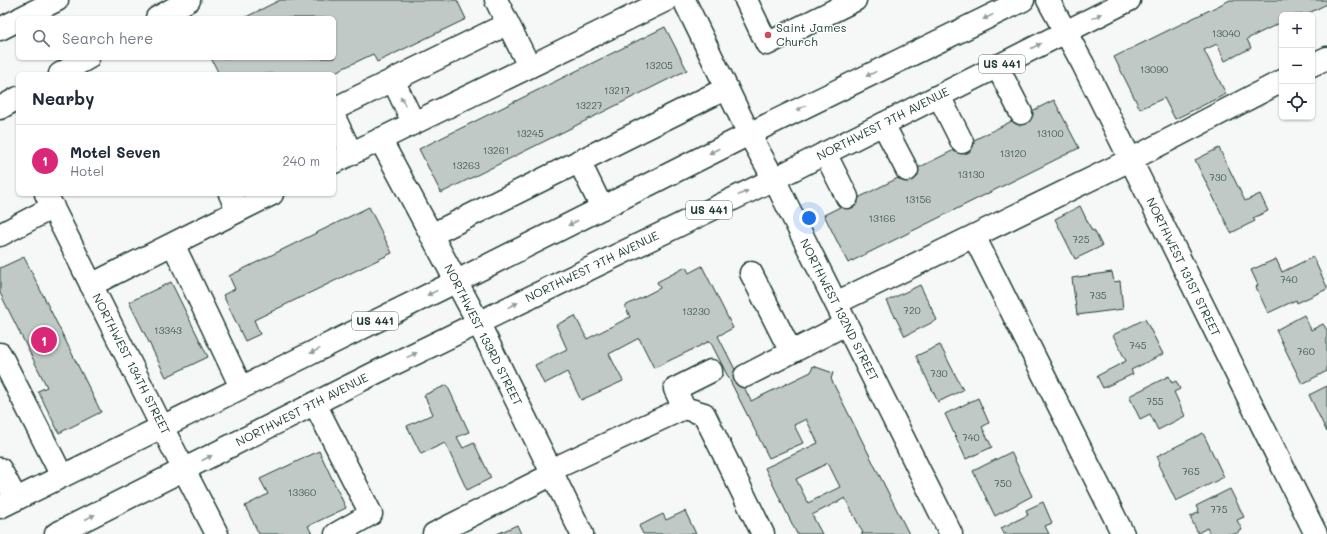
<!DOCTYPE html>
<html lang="en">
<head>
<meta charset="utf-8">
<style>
	:root { --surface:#fff; --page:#f6f6f7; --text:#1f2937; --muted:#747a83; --line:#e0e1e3; --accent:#db2777 }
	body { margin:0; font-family:Mali,sans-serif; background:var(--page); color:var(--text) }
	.controls { position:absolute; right:12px; top:12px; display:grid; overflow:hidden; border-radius:6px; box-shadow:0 1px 3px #0004 }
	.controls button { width:36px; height:36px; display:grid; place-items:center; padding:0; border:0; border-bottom:1px solid var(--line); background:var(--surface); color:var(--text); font:20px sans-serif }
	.you { position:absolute; left:809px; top:218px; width:14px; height:14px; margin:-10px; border:3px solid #fff; border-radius:50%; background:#1a73e8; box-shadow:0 0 0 6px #1a73e833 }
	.badge { display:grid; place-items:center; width:26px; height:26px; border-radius:50%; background:var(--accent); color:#fff; font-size:13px; font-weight:700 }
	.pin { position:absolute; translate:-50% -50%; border:2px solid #fff; box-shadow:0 1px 4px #0006 }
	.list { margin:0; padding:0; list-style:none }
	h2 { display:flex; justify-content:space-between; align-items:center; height:52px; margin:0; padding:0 16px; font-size:17px }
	h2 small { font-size:13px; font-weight:400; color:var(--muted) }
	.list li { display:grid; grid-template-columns:26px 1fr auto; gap:12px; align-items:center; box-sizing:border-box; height:72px; padding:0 16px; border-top:1px solid var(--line) }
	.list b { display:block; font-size:15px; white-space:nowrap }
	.list p { margin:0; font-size:13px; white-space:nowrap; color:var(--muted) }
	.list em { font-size:13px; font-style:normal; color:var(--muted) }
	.icon { flex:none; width:22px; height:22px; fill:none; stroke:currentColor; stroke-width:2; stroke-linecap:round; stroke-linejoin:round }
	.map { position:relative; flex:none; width:1327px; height:534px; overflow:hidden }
	.search { position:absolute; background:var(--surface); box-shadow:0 1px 3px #0004; left:16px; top:16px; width:320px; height:44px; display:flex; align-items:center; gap:10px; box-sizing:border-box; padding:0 14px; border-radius:6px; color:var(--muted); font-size:15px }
	.panel { position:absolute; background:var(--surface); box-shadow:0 1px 3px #0004; left:16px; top:72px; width:320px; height:124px; border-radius:6px }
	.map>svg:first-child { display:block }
	.building { fill:#c0c9c6; stroke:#1f3d34; fill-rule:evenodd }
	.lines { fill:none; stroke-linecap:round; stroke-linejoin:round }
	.minor-casing { stroke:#1f3d34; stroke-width:25 }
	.major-casing { stroke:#1f3d34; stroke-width:25 }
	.highway-casing { stroke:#1f3d34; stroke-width:25 }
	.minor { stroke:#fff; stroke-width:22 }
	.major { stroke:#fff; stroke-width:22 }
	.highway { stroke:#fff; stroke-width:22 }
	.oneway { fill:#8f9e9a }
	.poi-dot { fill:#d1495b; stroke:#fff; stroke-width:1.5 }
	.labels { text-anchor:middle; stroke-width:3; stroke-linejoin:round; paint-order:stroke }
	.number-label { font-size:10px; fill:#476058 }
	.shield { fill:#fff; stroke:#627771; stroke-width:1 }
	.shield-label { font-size:11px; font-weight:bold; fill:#1f3d34 }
	.poi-label { font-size:12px; fill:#1f3d34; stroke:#fff; text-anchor:start }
	.street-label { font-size:12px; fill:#1f3d34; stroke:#fff }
</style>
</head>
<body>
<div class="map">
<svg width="1327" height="534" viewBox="0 0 1327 534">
	<rect width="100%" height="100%" fill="#f6f7f7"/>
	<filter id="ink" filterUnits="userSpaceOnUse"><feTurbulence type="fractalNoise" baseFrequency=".025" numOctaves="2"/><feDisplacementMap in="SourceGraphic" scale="8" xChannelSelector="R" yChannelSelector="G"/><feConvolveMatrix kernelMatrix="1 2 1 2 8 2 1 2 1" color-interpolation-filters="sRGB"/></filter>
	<g filter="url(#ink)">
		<!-- building -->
		<path class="building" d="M280 0H457L466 19 377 62 373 54 331 74H219L211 58H334V18H244Z
			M1230 0H1327V4L1305 15H1303L1302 13 1297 15H1282V22L1247 39 1251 48 1225 61 1217 44 1204 50 1226 94 1175 119 1164 98 1140 109 1114 57Z
			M665 27 687 70 441 193 419 149Z
			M1054 100 1079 148 848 263 824 215Z
			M1219 148 1245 201 1260 194 1268 211 1253 218 1255 221 1231 233 1195 160Z
			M1080 206 1092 231 1094 230 1102 246 1075 259 1055 219Z
			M369 207 392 253 254 320 260 334 245 341 223 295 235 289 229 276Z
			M24 257 101 412 59 433 38 391 47 387 0 293V268Z
			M1313 257 1327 287V289L1297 303 1296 300 1268 313 1256 287 1258 285 1251 270 1276 259 1282 272Z
			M702 266 733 328 718 336 751 401 811 372 813 366 833 373 831 379 909 534H861L863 533 845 498 812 515 822 534H797L765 468 818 443 806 419 794 425 803 443 769 458 710 341 654 368 639 338 609 354 623 381 581 400 567 372 544 384 535 365 567 349 556 325 575 316 587 339 630 317 625 306 660 288 657 282 686 267 689 273ZM828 463 840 487 808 503 796 479Z
			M1112 272 1114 282 1120 281 1123 309 1077 315 1072 278Z
			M171 282 208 357 166 377 129 302Z
			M920 285 937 320 905 336 887 301Z
			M1304 315 1311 330 1323 324 1327 330V371L1302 384 1276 330Z
			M1145 319 1163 354 1131 370 1133 374 1103 388 1097 376 1126 361 1113 335Z
			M940 345 963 390 938 402 916 356Z
			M1169 376 1172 383 1176 381 1180 389 1174 392 1185 416 1158 430 1150 414 1140 419 1129 396Z
			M447 385 469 432 457 437 463 448 474 443 491 478 467 490 445 443 421 454 407 426 433 414 424 395Z
			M1327 386V432L1309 395Z
			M978 398 989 423 982 427 992 447 966 459 945 414Z
			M1203 433 1224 477 1176 501 1158 464 1160 463 1157 456Z
			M319 451 346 508 308 526 312 534H259L245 506 268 494 260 479Z
			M1011 452 1032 496 995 516 973 471Z
			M1230 489 1244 517 1237 520 1242 530 1235 534H1210L1207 528 1198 533 1190 517 1199 512 1196 506Z
			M1043 502 1052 523 1045 526 1049 534H1004L1001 528 1028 515 1026 510Z
			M685 511 696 534H643L639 526 663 514 666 520Z
			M517 525 521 534H497Z"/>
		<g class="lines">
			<!-- minor casing -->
			<g class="minor-casing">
				<path id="minor" d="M496 0 529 66
					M684 0 749 134 774 179 951 534
					M746 0 767 44 855 0
					M1048 0 1083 64 1316 534
					M1312 65 1327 58
					M997 66 1021 113
					M393 80 413 122
					M939 96 962 142
					M334 109 495 30
					M334 117 351 153
					M883 124 907 170
					M380 139 478 322 582 534
					M825 153 847 197
					M579 161 602 208
					M334 162 666 0
					M46 194 162 427 217 534
					M230 194 238 211 272 194
					M0 235 53 207
					M431 235 727 88
					M974 236 1123 534
					M173 244 241 387
					M751 273 791 352
					M91 285 238 211
					M836 303 1130 160 1282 81
					M0 354 62 476
					M745 376 846 324
					M315 404 371 514 336 534
					M684 408 704 414 763 534
					M0 469 16 499
					M551 470 684 408 675 389 711 371
					M434 534 553 474"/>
			</g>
			<!-- major casing -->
			<g class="major-casing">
				<path id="major" d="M0 507 457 281 749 134 1023 0
					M56 534 377 372 774 179 1129 0"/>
			</g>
			<!-- highway casing -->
			<g class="highway-casing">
				<path id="highway" d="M21 18 57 0
					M157 18 189 0
					M0 29 18 20
					M60 74 88 58
					M0 108 18 98"/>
			</g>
			<!-- minor -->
			<use href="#minor" class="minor"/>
			<!-- major -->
			<use href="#major" class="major"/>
			<!-- highway -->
			<use href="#highway" class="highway"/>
		</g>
		<!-- one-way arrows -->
		<defs><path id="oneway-solid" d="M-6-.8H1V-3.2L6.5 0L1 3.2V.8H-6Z"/></defs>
		<g class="oneway">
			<use href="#oneway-solid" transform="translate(1097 16) rotate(-26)"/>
			<use href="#oneway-solid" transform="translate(988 17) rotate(154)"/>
			<use href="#oneway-solid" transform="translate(1036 46) rotate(-27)"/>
			<use href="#oneway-solid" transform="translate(871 74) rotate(154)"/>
			<use href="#oneway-solid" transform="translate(403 101) rotate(-116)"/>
			<use href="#oneway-solid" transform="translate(801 108) rotate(154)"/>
			<use href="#oneway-solid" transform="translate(714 151) rotate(153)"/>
			<use href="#oneway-solid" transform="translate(743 193) rotate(-26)"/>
			<use href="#oneway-solid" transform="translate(573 223) rotate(153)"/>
			<use href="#oneway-solid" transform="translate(432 293) rotate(154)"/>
			<use href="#oneway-solid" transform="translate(513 305) rotate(-26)"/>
			<use href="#oneway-solid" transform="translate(315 351) rotate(154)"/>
			<use href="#oneway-solid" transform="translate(412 355) rotate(-26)"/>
			<use href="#oneway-solid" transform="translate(207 458) rotate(-27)"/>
			<use href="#oneway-solid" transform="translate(90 517) rotate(-27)"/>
		</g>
	</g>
	<!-- markers -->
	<circle class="poi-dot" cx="768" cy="35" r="4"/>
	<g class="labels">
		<!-- number labels -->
		<g class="number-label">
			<text x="1226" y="37">13040</text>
			<text x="659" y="69">13205</text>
			<text x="1154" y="73">13090</text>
			<text x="617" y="94">13217</text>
			<text x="589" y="109">13227</text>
			<text x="530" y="137">13245</text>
			<text x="1050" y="137">13100</text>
			<text x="496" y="154">13261</text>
			<text x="1013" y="157">13120</text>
			<text x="466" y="169">13263</text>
			<text x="971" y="178">13130</text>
			<text x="1218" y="181">730</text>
			<text x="918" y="203">13156</text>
			<text x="882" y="222">13166</text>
			<text x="1081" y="243">725</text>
			<text x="1289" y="283">740</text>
			<text x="1098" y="299">735</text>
			<text x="912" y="314">720</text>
			<text x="696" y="315">13230</text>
			<text x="168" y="334">13343</text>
			<text x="1138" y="349">745</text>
			<text x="1306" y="355">760</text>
			<text x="939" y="377">730</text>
			<text x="1155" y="405">755</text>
			<text x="971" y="441">740</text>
			<text x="1191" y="475">765</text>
			<text x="1003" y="487">750</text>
			<text x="302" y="496">13360</text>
			<text x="1219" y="513">775</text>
		</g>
		<!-- shield labels -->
		<g class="shield">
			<rect x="979" y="55" width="46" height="18" rx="3"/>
			<rect x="686" y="201" width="46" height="18" rx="3"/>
			<rect x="352" y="312" width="46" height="18" rx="3"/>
		</g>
		<g class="shield-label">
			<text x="1002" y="68">US 441</text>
			<text x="709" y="214">US 441</text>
			<text x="375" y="325">US 441</text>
		</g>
		<!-- poi labels -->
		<g class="poi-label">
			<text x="776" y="32">Saint James<tspan x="776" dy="14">Church</tspan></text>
		</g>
		<!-- street labels -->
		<g class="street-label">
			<text transform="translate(883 124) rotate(-27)" y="4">NORTHWEST 7TH AVENUE</text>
			<text transform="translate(592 267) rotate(-26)" y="4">NORTHWEST 7TH AVENUE</text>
			<text transform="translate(1183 267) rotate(64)" y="4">NORTHWEST 131ST STREET</text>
			<text transform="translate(839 310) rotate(63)" y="4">NORTHWEST 132ND STREET</text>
			<text transform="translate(483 335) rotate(63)" y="4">NORTHWEST 133RD STREET</text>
			<text transform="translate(131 364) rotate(63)" y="4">NORTHWEST 134TH STREET</text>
			<text transform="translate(302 410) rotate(-27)" y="4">NORTHWEST 7TH AVENUE</text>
		</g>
	</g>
</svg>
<div class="controls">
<button>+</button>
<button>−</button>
<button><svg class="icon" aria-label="locate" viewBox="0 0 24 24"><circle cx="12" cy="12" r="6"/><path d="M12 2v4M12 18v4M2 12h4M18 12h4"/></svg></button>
</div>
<div class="you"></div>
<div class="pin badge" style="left:44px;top:340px">1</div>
<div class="search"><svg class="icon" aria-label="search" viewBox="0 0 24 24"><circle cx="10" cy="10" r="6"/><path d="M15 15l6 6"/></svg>Search here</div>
<section class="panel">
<h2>Nearby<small></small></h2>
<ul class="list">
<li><span class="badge">1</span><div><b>Motel Seven</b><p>Hotel</p></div><em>240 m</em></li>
</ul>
</section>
</div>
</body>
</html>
